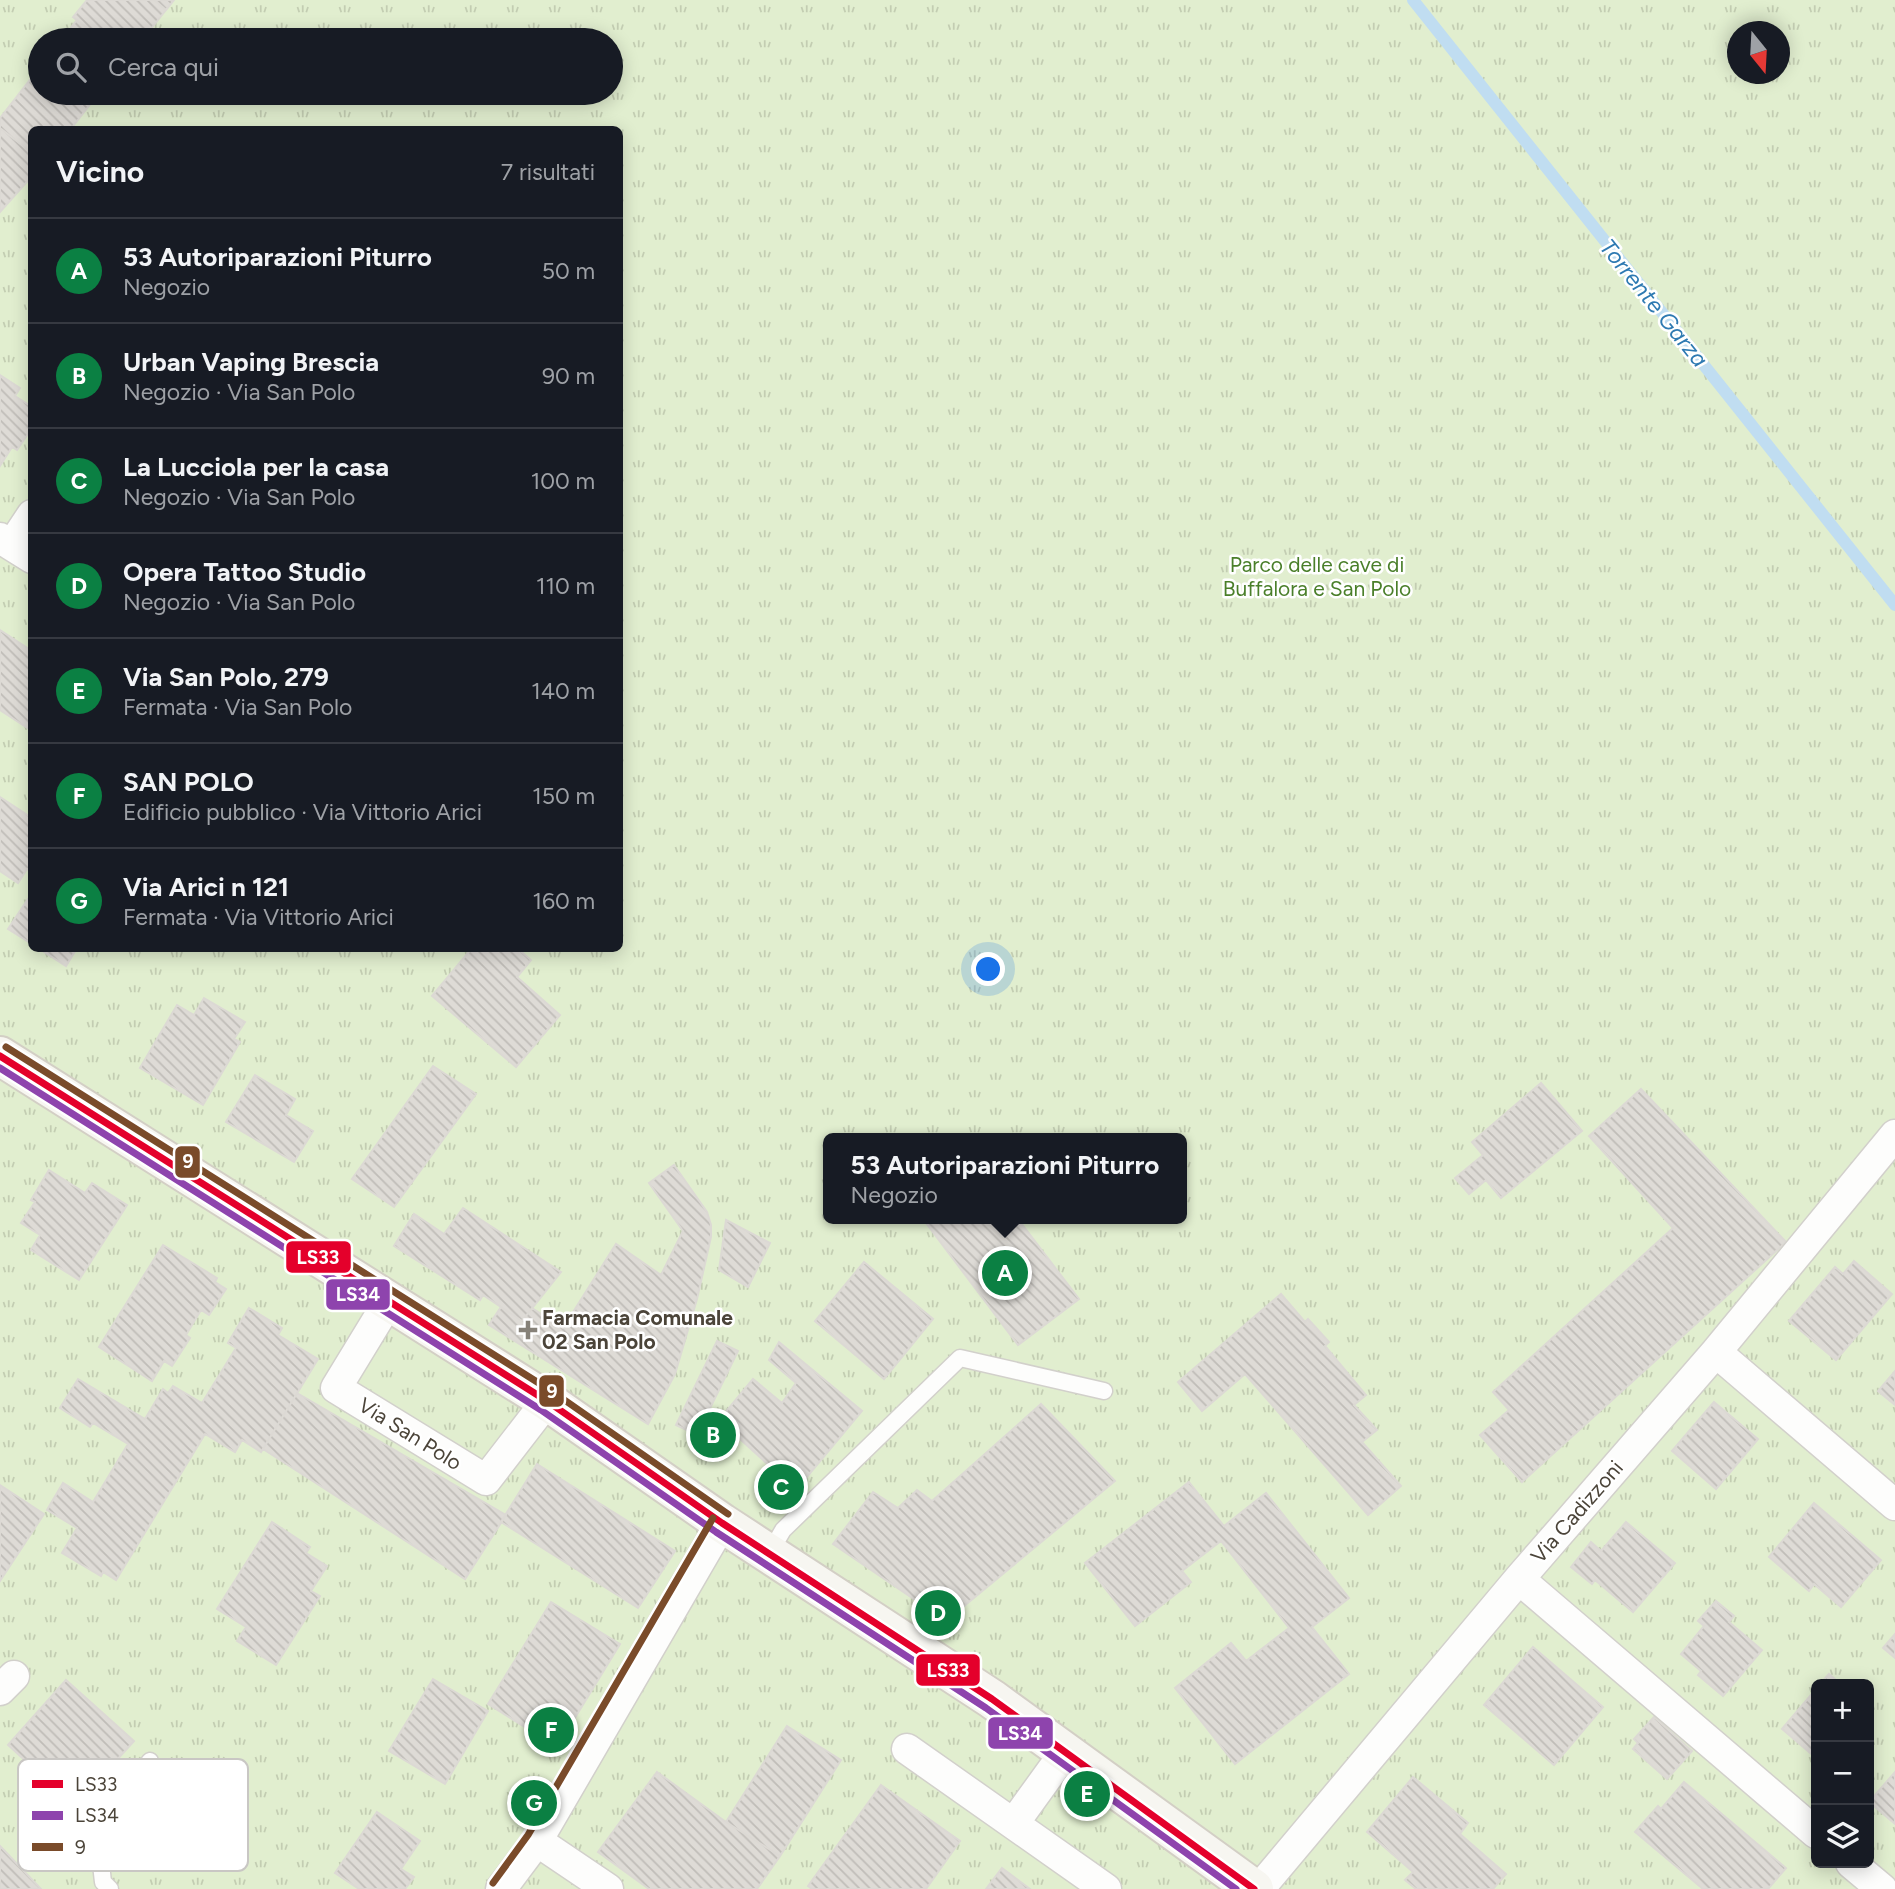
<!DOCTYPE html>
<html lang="it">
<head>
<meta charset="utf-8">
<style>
	:root { --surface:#171b24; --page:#20242c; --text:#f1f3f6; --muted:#9ea1a6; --line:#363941; --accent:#0b8043 }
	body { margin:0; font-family:Figtree,sans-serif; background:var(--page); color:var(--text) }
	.controls { position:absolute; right:21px; bottom:21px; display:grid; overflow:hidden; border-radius:10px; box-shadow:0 4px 18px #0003 }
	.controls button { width:63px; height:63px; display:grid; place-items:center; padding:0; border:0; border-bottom:2px solid var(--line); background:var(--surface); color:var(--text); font:35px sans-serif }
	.compass { position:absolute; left:1727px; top:21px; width:63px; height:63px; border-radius:50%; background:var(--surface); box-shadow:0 4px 18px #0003; rotate:162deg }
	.you { position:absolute; left:989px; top:970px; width:24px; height:24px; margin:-18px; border:5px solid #fff; border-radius:50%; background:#1a73e8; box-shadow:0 0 0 10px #1a73e833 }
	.badge { display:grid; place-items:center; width:46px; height:46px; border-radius:50%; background:var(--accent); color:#fff; font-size:23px; font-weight:700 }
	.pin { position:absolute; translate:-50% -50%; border:4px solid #fff; box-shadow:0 2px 7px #0006 }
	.popup { position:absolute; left:823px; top:1133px; width:364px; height:91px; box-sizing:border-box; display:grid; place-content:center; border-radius:10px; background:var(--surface); filter:drop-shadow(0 2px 5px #0005); font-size:23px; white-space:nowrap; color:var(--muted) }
	.popup b { font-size:26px; color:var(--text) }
	.popup::after { content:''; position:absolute; left:50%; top:100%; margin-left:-14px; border:14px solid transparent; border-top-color:var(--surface) }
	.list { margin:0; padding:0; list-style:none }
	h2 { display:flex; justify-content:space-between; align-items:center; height:91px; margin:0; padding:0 28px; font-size:30px }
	h2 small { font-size:23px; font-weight:400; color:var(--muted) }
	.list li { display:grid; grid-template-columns:46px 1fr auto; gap:21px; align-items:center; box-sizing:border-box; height:105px; padding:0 28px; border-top:2px solid var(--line) }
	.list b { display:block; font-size:26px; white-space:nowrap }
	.list p { margin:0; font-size:23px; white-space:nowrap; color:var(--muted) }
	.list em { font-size:23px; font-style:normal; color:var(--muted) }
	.icon { flex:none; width:38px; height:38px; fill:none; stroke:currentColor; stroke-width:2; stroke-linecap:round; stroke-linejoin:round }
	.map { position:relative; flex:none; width:1895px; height:1889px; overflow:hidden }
	.search { position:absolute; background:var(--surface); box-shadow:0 4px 18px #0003; left:28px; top:28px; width:595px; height:77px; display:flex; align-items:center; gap:18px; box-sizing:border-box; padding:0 24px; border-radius:38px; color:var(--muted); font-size:26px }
	.panel { position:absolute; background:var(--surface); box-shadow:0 4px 18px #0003; left:28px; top:126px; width:595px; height:826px; border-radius:10px }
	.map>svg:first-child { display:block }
	.park { fill:url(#park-tufts); fill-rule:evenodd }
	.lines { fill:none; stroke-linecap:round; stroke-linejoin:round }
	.stream { stroke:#c0ddf1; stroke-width:12 }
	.building { fill:url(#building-back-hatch); stroke:#dcd9d4; stroke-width:2 }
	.service-casing { stroke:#d2d0cb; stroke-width:19 }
	.minor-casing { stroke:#d2d0cb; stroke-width:33 }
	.secondary-casing { stroke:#d3cfc5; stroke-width:42 }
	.service { stroke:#fdfdfc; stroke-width:16 }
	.minor { stroke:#fdfdfc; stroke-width:30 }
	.secondary { stroke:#f7f6f1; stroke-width:38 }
	.bus-1-casing { stroke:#fff; stroke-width:12 }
	.bus-2-casing { stroke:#fff; stroke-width:12 }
	.bus-3-casing { stroke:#fff; stroke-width:12 }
	.bus-1 { stroke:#e4002b; stroke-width:7 }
	.bus-2 { stroke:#8e44ad; stroke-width:7 }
	.bus-3 { stroke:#7a4b2a; stroke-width:7 }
	.poi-dot { fill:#868178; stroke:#fff; stroke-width:2.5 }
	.labels { text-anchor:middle; stroke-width:5; stroke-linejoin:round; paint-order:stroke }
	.park-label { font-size:21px; fill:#4a7f2a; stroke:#fff }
	.poi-label { font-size:21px; font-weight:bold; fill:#4b4439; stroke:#fff; text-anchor:start }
	.street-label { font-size:21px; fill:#4b4439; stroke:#fff }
	.water-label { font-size:23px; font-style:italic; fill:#2e7ab2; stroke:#fff }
	.key { fill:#fff; stroke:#c9c7c4; stroke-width:2 }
	.key-label { font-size:19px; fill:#4b4439 }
	.line-badge { stroke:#fff; stroke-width:2.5 }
	.badge-label { font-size:19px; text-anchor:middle; font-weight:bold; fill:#fff }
</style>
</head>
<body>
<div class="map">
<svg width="1895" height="1889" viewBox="0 0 1895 1889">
	<defs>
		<pattern id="park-tufts" width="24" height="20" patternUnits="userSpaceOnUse" patternTransform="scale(1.75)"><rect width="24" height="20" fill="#e1eecf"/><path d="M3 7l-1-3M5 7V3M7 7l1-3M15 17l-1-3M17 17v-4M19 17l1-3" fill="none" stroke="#c3cdb2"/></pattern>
		<pattern id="building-back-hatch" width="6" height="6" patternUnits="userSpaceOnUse" patternTransform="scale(1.75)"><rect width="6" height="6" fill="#dedbd6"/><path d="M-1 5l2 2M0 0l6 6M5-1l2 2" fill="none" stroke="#c0bdb8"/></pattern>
	</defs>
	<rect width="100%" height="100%" fill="#f4f2ee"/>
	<!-- park -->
	<path class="park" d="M0 0H1895V1889H0ZM1738 32H1780V74H1738ZM40 40H611V93H40ZM32 130H620V948H32ZM828 1138H1182V1219H828ZM1816 1684H1869V1863H1816Z"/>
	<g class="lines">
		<!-- stream -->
		<path class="stream" d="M1413 0 1895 605"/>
	</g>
	<!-- building -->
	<path class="building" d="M87 0H154L166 10 142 40H102L73 17Z
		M154 0H174L166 10Z
		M77 20 102 40H61Z
		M40 67V93H99L70 130H32V153L0 128V118Z
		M0 128 32 153V176L0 212Z
		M0 375 20 388 15 396 32 407V428L17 450 12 447 0 466Z
		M0 630 32 651V731L0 710Z
		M0 797 32 818V872L27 869 18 883 0 871Z
		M32 893V944L8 929Z
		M38 948H77L66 966Z
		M472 948H517L531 960 517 977 560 1015 516 1067 432 996Z
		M204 998 245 1022 234 1039 240 1042 203 1105 140 1068 177 1005 194 1015Z
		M433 1066 476 1094 394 1207 352 1179Z
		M255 1075 295 1099 286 1115 313 1131 294 1162 226 1122Z
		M1541 1083 1582 1131 1501 1198 1486 1180 1469 1194 1455 1178 1483 1155 1472 1142Z
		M1641 1089 1786 1242 1522 1482 1480 1435 1509 1410 1493 1392 1673 1228 1589 1136Z
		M674 1165 707 1212 711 1225V1237L697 1299 675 1374 648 1424 489 1325 501 1307 522 1321 532 1308 563 1328 616 1244 661 1275 683 1231 649 1183Z
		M49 1170 85 1193 92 1183 127 1205 79 1280 31 1250 40 1235 21 1223 35 1202 31 1200Z
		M463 1208 561 1272 522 1321 483 1295 480 1300 394 1246 414 1214 444 1234Z
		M923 1219H1018L1079 1299 1018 1345Z
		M726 1220 770 1243 748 1287 719 1270Z
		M163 1245 217 1278 215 1282 226 1289 209 1315 201 1310 186 1335 190 1338 172 1366 164 1361 152 1381 99 1347Z
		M1854 1261 1892 1294 1836 1360 1789 1321 1835 1267 1843 1274Z
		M864 1262 933 1319 884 1379 815 1321Z
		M1281 1294 1305 1322 1308 1319 1329 1342 1325 1346 1366 1395 1354 1405 1377 1430 1362 1442 1401 1486 1368 1515 1245 1374 1202 1411 1178 1382Z
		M249 1308 282 1328 278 1335 318 1359 261 1452 242 1440 235 1452 205 1434 116 1580 103 1572 101 1576 62 1553 77 1528 47 1510 63 1483 93 1502 128 1444 93 1423 90 1427 60 1408 78 1379 145 1419 163 1389 168 1393 173 1386 202 1403 236 1348 228 1343Z
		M717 1341 738 1351 697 1435 676 1425Z
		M779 1342 862 1411 796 1490 719 1420 753 1379 782 1403 796 1383 769 1360Z
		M1895 1371V1405L1878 1391Z
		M297 1393 506 1515 465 1579 263 1449Z
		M1714 1402 1758 1439 1716 1489 1672 1451Z
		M1041 1404 1115 1481 946 1621 833 1544 873 1492 898 1508 917 1490 932 1501Z
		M537 1464 675 1551 638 1608 501 1522Z
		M1189 1482 1224 1526 1266 1493 1349 1598 1312 1627 1349 1674 1235 1764 1175 1688 1231 1643 1246 1661 1289 1628 1221 1541 1182 1571 1191 1582 1135 1626 1085 1563Z
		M0 1485 44 1514 0 1581Z
		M1814 1503 1881 1560 1841 1607 1814 1584 1809 1591 1769 1557Z
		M272 1522 310 1547 306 1553 327 1566 311 1591 320 1596 276 1665 237 1641 246 1627 217 1609Z
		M1626 1522 1675 1563 1633 1612 1595 1580 1592 1584 1571 1567 1591 1542 1601 1551Z
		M1716 1601 1734 1616 1729 1622 1762 1650 1723 1696 1698 1675 1701 1671 1681 1654 1704 1626 1698 1621Z
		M551 1602 620 1644 557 1747 488 1704Z
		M1895 1634V1658L1883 1648Z
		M1533 1647 1603 1707 1554 1765 1484 1705Z
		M1829 1674 1841 1684H1820Z
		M433 1679 488 1711 445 1784 389 1751Z
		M66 1680 134 1741 75 1806 8 1745Z
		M1816 1689V1758L1782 1729Z
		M1654 1717 1692 1751 1667 1779 1633 1749 1638 1743 1634 1739Z
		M787 1726 841 1760 780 1856 726 1822Z
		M657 1772 726 1822 780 1856 757 1889H649L598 1852Z
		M1895 1772V1824L1869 1802Z
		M1413 1777 1468 1823 1460 1834 1506 1874 1493 1889H1416L1405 1880 1413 1872 1367 1832Z
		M1684 1782 1786 1868 1768 1889H1703L1635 1832 1658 1806 1661 1809Z
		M881 1785 960 1841 926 1889H812L808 1886Z
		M377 1812 420 1841 401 1869 414 1877 405 1889H359L335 1873Z
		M0 1846 41 1889H0Z
		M1002 1868 1030 1889H986Z"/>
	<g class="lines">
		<!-- service casing -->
		<g class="service-casing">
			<path id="service" d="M769 1554 783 1530 960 1358 1104 1391
				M110 1889 103 1882 97 1829 150 1761"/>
		</g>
		<!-- minor casing -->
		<g class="minor-casing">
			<path id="minor" d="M0 538 32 558
				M12 545 32 515
				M389 1301 336 1388 486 1480 547 1401
				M1716 1352 1895 1505
				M1519 1579 1816 1833
				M0 1690 14 1676
				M907 1749 1106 1889
				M1014 1823 1066 1751
				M537 1841 608 1889
				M1851 1863 1882 1889
				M501 1889 537 1841 722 1523
				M1259 1889 1519 1579 1716 1352 1895 1135"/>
		</g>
		<!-- secondary casing -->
		<g class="secondary-casing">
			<path id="secondary" d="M0 1056 547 1401 722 1523 992 1699 1254 1889"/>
		</g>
		<!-- service -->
		<use href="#service" class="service"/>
		<!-- minor -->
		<use href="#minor" class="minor"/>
		<!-- secondary -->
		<use href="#secondary" class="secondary"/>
		<!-- bus-1 casing -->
		<g class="bus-1-casing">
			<path id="bus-1" d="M0 1056 547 1401 722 1523 992 1699 1254 1889"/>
		</g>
		<!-- bus-2 casing -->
		<g class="bus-2-casing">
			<path id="bus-2" d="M0 1068 541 1410 716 1532 986 1708 1236 1889"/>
		</g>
		<!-- bus-3 casing -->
		<g class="bus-3-casing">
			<path id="bus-3" d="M6 1047 553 1392 728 1514
				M493 1883 528 1835 713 1518"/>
		</g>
		<!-- bus-1 -->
		<use href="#bus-1" class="bus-1"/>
		<!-- bus-2 -->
		<use href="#bus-2" class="bus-2"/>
		<!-- bus-3 -->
		<use href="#bus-3" class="bus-3"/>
	</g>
	<!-- markers -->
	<path class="poi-dot" d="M524.5 1319.5h7v7h7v7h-7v7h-7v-7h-7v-7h7z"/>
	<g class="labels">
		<!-- park labels -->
		<g class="park-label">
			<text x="1317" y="572">Parco delle cave di<tspan x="1317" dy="24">Buffalora e San Polo</tspan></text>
		</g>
		<!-- poi labels -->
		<g class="poi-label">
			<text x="542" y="1325">Farmacia Comunale<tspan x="542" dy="24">02 San Polo</tspan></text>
		</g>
		<!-- street labels -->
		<g class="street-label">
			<text transform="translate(410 1434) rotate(32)" y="7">Via San Polo</text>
			<text transform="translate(1577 1512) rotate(-49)" y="7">Via Cadizzoni</text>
		</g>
		<!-- water labels -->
		<g class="water-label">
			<text transform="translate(1654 303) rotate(51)" y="8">Torrente Garza</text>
		</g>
	</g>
	<!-- legend -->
	<rect x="18" y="1759" width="230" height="112" rx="10" class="key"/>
	<rect x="32" y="1780" width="31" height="8" fill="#e4002b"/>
	<rect x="32" y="1811" width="31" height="9" fill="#8e44ad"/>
	<rect x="32" y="1843" width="31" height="8" fill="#7a4b2a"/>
	<g class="key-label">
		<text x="75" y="1791">LS33</text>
		<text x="75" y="1822">LS34</text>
		<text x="75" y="1854">9</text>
	</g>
	<g class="line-badge">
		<rect x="174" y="1145" width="27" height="34" rx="7" fill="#7a4b2a"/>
		<rect x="285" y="1240" width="67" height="34" rx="7" fill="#e4002b"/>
		<rect x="325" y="1278" width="66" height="33" rx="7" fill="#8e44ad"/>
		<rect x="538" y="1374" width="27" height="34" rx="7" fill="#7a4b2a"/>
		<rect x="915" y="1653" width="66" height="34" rx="7" fill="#e4002b"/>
		<rect x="987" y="1716" width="67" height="34" rx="7" fill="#8e44ad"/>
	</g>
	<g class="badge-label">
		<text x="188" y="1168">9</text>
		<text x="318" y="1264">LS33</text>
		<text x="358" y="1301">LS34</text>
		<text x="552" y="1398">9</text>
		<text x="948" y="1677">LS33</text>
		<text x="1020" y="1740">LS34</text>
	</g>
</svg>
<div class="controls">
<button>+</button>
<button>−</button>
<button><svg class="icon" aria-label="layers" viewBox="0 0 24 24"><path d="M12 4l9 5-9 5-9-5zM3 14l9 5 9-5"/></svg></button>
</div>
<svg class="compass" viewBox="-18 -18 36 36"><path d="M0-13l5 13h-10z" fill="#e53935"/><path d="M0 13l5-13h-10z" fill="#9ea1a6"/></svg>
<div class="you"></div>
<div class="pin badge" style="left:1005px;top:1273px">A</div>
<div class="popup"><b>53 Autoriparazioni Piturro</b>Negozio</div>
<div class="pin badge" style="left:713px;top:1435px">B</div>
<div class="pin badge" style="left:781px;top:1487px">C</div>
<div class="pin badge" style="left:938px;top:1613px">D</div>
<div class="pin badge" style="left:1087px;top:1794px">E</div>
<div class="pin badge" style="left:551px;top:1730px">F</div>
<div class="pin badge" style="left:534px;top:1803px">G</div>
<div class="search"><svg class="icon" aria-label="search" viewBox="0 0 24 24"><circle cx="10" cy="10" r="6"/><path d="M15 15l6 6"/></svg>Cerca qui</div>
<section class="panel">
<h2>Vicino<small>7 risultati</small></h2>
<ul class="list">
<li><span class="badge">A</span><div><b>53 Autoriparazioni Piturro</b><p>Negozio</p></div><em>50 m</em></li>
<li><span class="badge">B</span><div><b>Urban Vaping Brescia</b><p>Negozio · Via San Polo</p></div><em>90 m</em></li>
<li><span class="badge">C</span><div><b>La Lucciola per la casa</b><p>Negozio · Via San Polo</p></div><em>100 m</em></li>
<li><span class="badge">D</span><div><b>Opera Tattoo Studio</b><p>Negozio · Via San Polo</p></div><em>110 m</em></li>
<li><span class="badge">E</span><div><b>Via San Polo, 279</b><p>Fermata · Via San Polo</p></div><em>140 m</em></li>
<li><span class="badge">F</span><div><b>SAN POLO</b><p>Edificio pubblico · Via Vittorio Arici</p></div><em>150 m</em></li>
<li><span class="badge">G</span><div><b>Via Arici n 121</b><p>Fermata · Via Vittorio Arici</p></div><em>160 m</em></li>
</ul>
</section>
</div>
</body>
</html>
